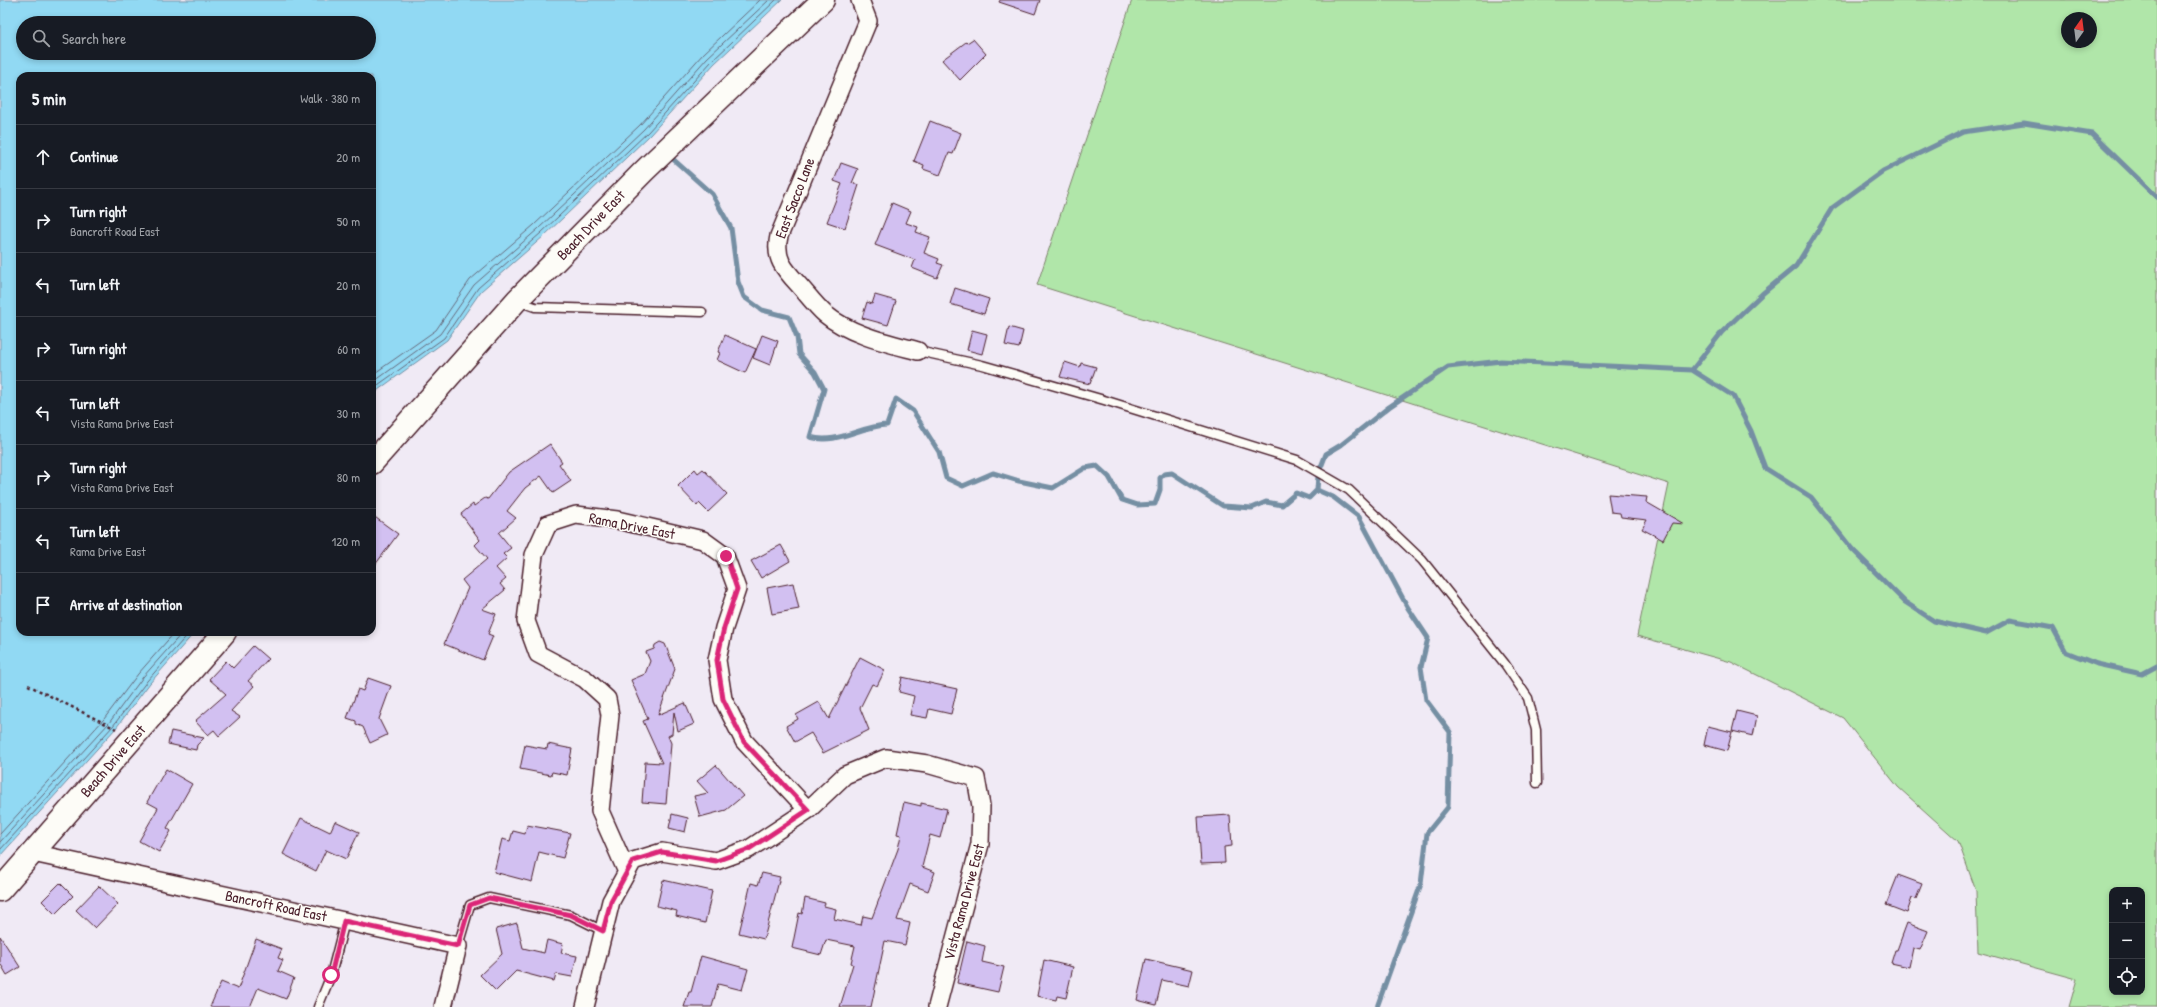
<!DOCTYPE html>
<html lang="en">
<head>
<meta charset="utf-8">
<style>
	:root { --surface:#171b24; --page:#20242c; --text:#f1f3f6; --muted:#9ea1a6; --line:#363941 }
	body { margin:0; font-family:"Patrick Hand",sans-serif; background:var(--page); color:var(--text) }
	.controls { position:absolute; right:12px; bottom:12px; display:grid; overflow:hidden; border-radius:8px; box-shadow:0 2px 6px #0003 }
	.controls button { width:36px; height:36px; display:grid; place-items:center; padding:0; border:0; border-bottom:1px solid var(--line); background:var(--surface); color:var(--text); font:20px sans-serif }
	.compass { position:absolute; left:2061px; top:12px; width:36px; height:36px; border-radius:50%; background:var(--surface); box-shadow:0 2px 6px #0003; rotate:14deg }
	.stop { position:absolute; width:12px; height:12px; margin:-9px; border:3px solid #db2777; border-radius:50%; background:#fff }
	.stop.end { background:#db2777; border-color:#fff; box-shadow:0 1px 4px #0008 }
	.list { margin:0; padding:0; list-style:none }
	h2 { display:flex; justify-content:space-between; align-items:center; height:52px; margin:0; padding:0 16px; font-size:17px }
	h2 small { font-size:13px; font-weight:400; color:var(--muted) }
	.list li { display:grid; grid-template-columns:26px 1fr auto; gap:12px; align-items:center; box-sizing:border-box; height:64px; padding:0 16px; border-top:1px solid var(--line) }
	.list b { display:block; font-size:15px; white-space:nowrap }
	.list p { margin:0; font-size:13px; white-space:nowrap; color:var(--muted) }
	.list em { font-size:13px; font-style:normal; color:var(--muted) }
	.icon { flex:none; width:22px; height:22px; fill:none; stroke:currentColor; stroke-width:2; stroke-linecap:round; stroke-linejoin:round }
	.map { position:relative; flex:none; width:2157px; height:1007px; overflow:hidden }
	.search { position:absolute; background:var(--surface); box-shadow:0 2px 6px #0003; left:16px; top:16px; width:360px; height:44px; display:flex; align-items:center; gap:10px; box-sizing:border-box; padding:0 14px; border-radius:22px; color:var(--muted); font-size:15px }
	.panel { position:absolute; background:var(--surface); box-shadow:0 2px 6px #0003; left:16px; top:72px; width:360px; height:564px; border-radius:12px }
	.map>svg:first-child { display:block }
	.green { fill:#b0e6a9; stroke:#7d826a; fill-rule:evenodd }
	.water { fill:#91d9f3; stroke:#758fa3; fill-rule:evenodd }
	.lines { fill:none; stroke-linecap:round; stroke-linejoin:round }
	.shore { stroke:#66697b; stroke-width:1 }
	.stream { stroke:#758fa3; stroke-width:5 }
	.building { fill:#d2c0f1; stroke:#4a1f2b }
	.lane-casing { stroke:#4a1f2b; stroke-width:11 }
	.street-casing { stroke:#4a1f2b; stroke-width:20 }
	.secondary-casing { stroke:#4a1f2b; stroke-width:25 }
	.path { stroke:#4a1f2b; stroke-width:2.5; stroke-dasharray:3 3; stroke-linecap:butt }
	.lane { stroke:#fdfcf7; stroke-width:8 }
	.street { stroke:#fdfcf7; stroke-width:17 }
	.secondary { stroke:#fdfcf7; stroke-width:22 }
	.route { stroke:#db2777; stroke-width:5 }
	.labels { text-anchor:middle; stroke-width:3; stroke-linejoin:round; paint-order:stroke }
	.street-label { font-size:15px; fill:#4a1f2b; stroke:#fdfcf7 }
</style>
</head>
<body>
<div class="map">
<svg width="2157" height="1007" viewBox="0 0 2157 1007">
	<rect width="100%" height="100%" fill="#f0eaf5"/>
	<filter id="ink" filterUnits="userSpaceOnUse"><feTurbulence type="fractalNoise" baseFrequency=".025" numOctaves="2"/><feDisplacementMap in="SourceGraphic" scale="8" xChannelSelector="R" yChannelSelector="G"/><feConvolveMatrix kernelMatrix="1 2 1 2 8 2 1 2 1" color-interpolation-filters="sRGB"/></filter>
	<g filter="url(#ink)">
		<!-- green -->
		<path class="green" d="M1132 0H2157V1007H2069L2077 979 1978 952 1976 891 1958 841 1898 787 1843 718 1731 662 1637 636 1669 484 1037 285ZM2067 18H2091V42H2067ZM2112 890H2142V992H2112Z"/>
		<!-- water -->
		<path class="water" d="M0 0H782L714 64 650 135 544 236 481 291 447 340 378 390 372 400V76H20V632H195L150 683 116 728 0 856ZM23 23H369V53H23Z"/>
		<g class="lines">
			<!-- shore -->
			<path class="shore" d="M372 375 436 330 470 280 534 225 640 125 703 54 760 0
				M372 383 440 334 474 285 538 229 644 129 707 58 769 0
				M372 392 375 387 444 338 478 288 541 233 648 132 711 62 776 0
				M0 834 104 719 138 674 175 632
				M0 842 109 723 143 677 183 632
				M0 850 113 726 147 681 190 632"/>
			<!-- stream -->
			<path class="stream" d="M674 160 712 194 731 228 738 282 744 297 762 310 789 317 797 337 799 354 815 372 824 389 810 437C837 445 860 426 887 425L896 399 913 411 939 452 946 478 963 486 993 473 1019 481 1053 488 1085 468 1097 466 1109 477 1122 500 1137 505 1155 504 1160 490V478L1164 474 1172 473 1223 506 1252 508 1266 502 1282 505 1296 493 1309 498 1317 490 1318 476
				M1692 370 1722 332 1762 294 1796 266 1832 208 1883 171 1963 132 2024 123 2092 134 2157 197
				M1321 467 1326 454 1341 445 1389 407 1448 367 1501 361 1692 370 1733 396 1751 431 1765 468 1811 497 1852 549 1905 602 1934 621 1986 633 2010 620 2053 628 2066 652 2097 664 2142 674 2157 666
				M1317 490 1333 497 1359 517 1408 608 1428 638 1421 667 1426 700 1450 732 1448 807 1427 833 1421 884 1377 1007"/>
		</g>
		<!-- building -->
		<path class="building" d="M1000 0H1040L1035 14 999 2Z
			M973 39 986 54 960 80 942 60 966 42 967 43Z
			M930 121 961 133 953 154 949 153 940 175 923 169 924 165 914 161Z
			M841 163 858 169 852 183 859 185 845 228 827 222 842 184 834 181Z
			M892 203 911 211 906 223 918 227 916 232 930 237 924 253 939 259 937 263 943 265 937 278 912 268 915 260 875 245Z
			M955 288 989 299 984 314 950 304Z
			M875 295 896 301 888 325 862 318 867 302 872 304Z
			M1009 327 1023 331 1019 348 1005 345Z
			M972 330 987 334 982 354 967 350Z
			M725 335 756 349 745 373 717 360 720 353 718 352Z
			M762 335 778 341 770 365 753 358Z
			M1065 362 1080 367 1081 363 1096 367 1090 384 1060 377Z
			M550 444 562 462 559 464 571 481 553 493 541 476 525 488 507 511 516 518 499 533 511 548 503 554 507 558 496 568 506 579 500 584 505 590 482 609 496 614 488 634 493 636 483 660 444 644 468 588 462 580 487 559 475 545 480 540 461 514 473 504 474 506 485 498 488 499 509 472Z
			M695 469 698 473 703 469 727 494 708 512 699 503 697 506 678 486Z
			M1608 494 1647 497 1646 502 1684 524 1672 523 1663 540 1642 529 1647 520 1621 517 1620 513 1611 512Z
			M372 515 398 534 372 569Z
			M781 545 790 561 761 578 751 561Z
			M793 583 799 609 772 614 767 588Z
			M660 642 665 644 675 669 658 715 685 703 694 724 678 731 674 712 672 734 668 736 671 743 666 804 642 802 645 762 662 763 643 721 648 719 631 680 645 674 650 661 646 652 654 649 655 645Z
			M253 646 268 659 248 681 254 686 231 711 240 717 219 736 214 730 208 735 195 721 226 694 209 679 226 661 233 668Z
			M860 657 885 670 877 686 872 684 860 708 869 730 823 753 811 733 795 742 786 726 798 719 796 715 819 702 829 719Z
			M902 677 957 689 951 714 929 709 927 718 910 715 914 696 899 692Z
			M368 678 391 686 379 719 387 735 370 743 363 727 356 724V721L347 718 358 689 363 691Z
			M1737 711 1757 716 1753 736 1732 731Z
			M1708 726 1732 732 1727 751 1704 745Z
			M171 731 204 738 197 745 196 750 168 744Z
			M548 744 572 749 567 775 552 772 551 775 520 769 525 745 547 749Z
			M716 765 743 796 726 810 700 817 694 796 708 793 697 781Z
			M166 769 192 784 167 828 171 831 159 852 139 841 158 808 147 802Z
			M904 802 921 806V803L947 809 940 838 930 835 922 867 935 872 928 891 910 884 897 920 910 923 905 945 885 941 871 1007H840L853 964 851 963 855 946 826 940 821 955 792 948 799 913 802 914 805 898 825 903 824 906 836 909 834 919 861 925 863 916 872 918 898 849 901 835 897 834Z
			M672 814 688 818 685 832 669 828Z
			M1230 815 1232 846 1224 847 1225 863 1201 864 1198 817Z
			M301 818 330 832 335 821 359 832 346 859 326 850 316 871 283 854Z
			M527 825 570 833 563 858 539 852 532 882 494 872 502 839 510 841 513 831 525 834Z
			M762 873 780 877 764 939 739 933 751 883 758 885Z
			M1898 875 1922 884 1916 899 1912 898 1907 913 1886 905Z
			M663 880 712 891 705 923 676 916 677 911 657 906Z
			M60 883 73 896 55 914 42 901Z
			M99 886 118 904 95 928 76 910Z
			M517 923 523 948 544 953 547 940 563 944 561 953 577 956 572 977 556 974 554 981 516 971 496 991 480 975 502 954 496 929Z
			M1907 923 1928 931 1920 950 1913 948 1909 967 1891 963 1895 950H1897Z
			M0 936 20 967 7 975 0 963Z
			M256 939 282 949 278 958 283 960 278 971 294 978 286 999 258 988 250 1007H210L221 982 238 989Z
			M967 941 985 946 982 962 1004 967 998 992 957 983Z
			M701 956 748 969 742 990 718 984 712 1007H684L689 992H691Z
			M1146 959 1193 970 1189 986 1162 980 1156 1005 1137 1000Z
			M1044 960 1073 967 1066 998 1057 996 1056 1000 1037 996Z"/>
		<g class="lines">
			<!-- lane casing -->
			<g class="lane-casing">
				<path id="lane" d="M518 301 535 307 702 312
					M918 351 982 365 1104 400 1297 460 1349 490 1422 560 1505 664 1528 698 1536 730 1537 783
					M458 946 470 905 489 898 571 915 603 931
					M318 1007 331 975 345 921"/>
			</g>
			<!-- street casing -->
			<g class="street-casing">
				<path id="street" d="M860 0 868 21 779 236C774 258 784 269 798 284 807 294 815 305 825 314 850 335 888 343 918 351
					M33 853 458 946 443 1007
					M627 872 600 811 610 715 607 699 585 679 538 654 526 621 534 555 548 524 576 515 617 520 703 540 725 556 737 589 724 628 717 660 723 699 744 741 808 810
					M585 1007 611 901 633 861 662 852 716 861 749 849 808 810 845 775 886 758 927 764 976 778 981 806 980 844 937 1007"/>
			</g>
			<!-- secondary casing -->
			<g class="secondary-casing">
				<path id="secondary" d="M372 463 517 300 644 171 823 0
					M0 890 225 632"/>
			</g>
			<!-- path -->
			<path class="path" d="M28 685 116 729"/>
			<!-- lane -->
			<use href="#lane" class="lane"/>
			<!-- street -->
			<use href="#street" class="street"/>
			<!-- secondary -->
			<use href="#secondary" class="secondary"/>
		</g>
	</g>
	<g class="lines" filter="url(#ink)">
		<!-- route -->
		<path class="route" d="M331 975 344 921 458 946 470 905 489 898 571 915 603 931 611 901 633 861 662 852 716 861 749 849 808 810 744 742 723 699 717 660 724 628 737 589 726 556"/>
	</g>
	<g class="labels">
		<!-- street labels -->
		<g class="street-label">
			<text transform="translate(795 198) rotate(-69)" y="5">East Sacco Lane</text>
			<text transform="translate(591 225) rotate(-46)" y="5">Beach Drive East</text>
			<text transform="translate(632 526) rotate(11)" y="5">Rama Drive East</text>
			<text transform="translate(113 761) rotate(-49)" y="5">Beach Drive East</text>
			<text transform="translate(964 902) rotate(-75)" y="5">Vista Rama Drive East</text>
			<text transform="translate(276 906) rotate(12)" y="5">Bancroft Road East</text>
		</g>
	</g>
</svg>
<div class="controls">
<button>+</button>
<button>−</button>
<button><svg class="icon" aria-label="locate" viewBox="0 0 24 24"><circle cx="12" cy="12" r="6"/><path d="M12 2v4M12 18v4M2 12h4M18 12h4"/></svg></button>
</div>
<svg class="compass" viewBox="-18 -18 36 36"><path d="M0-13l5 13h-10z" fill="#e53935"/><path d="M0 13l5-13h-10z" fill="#9ea1a6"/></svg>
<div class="stop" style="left:331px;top:975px"></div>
<div class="stop end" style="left:726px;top:556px"></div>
<div class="search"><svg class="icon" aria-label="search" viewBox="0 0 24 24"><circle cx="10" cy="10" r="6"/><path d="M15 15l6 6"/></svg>Search here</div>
<section class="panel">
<h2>5 min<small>Walk · 380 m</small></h2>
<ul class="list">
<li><svg class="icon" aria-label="ahead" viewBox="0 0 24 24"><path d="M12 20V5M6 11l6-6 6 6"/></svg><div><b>Continue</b></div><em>20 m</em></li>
<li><svg class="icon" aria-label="right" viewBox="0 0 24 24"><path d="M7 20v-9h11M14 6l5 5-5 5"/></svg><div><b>Turn right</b><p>Bancroft Road East</p></div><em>50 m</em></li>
<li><svg class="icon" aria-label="left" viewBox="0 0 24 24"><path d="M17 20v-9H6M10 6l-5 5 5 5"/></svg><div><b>Turn left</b></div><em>20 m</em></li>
<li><svg class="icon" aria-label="right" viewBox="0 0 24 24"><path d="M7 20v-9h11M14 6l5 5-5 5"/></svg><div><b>Turn right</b></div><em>60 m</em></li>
<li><svg class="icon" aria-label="left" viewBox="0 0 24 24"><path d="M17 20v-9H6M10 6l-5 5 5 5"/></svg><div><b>Turn left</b><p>Vista Rama Drive East</p></div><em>30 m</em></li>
<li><svg class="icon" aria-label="right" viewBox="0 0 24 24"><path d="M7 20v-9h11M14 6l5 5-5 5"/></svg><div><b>Turn right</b><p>Vista Rama Drive East</p></div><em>80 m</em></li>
<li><svg class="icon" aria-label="left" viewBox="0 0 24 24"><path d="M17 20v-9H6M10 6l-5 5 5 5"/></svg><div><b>Turn left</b><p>Rama Drive East</p></div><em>120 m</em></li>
<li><svg class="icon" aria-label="arrive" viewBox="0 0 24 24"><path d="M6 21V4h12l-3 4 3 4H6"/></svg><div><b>Arrive at destination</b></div></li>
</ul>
</section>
</div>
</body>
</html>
